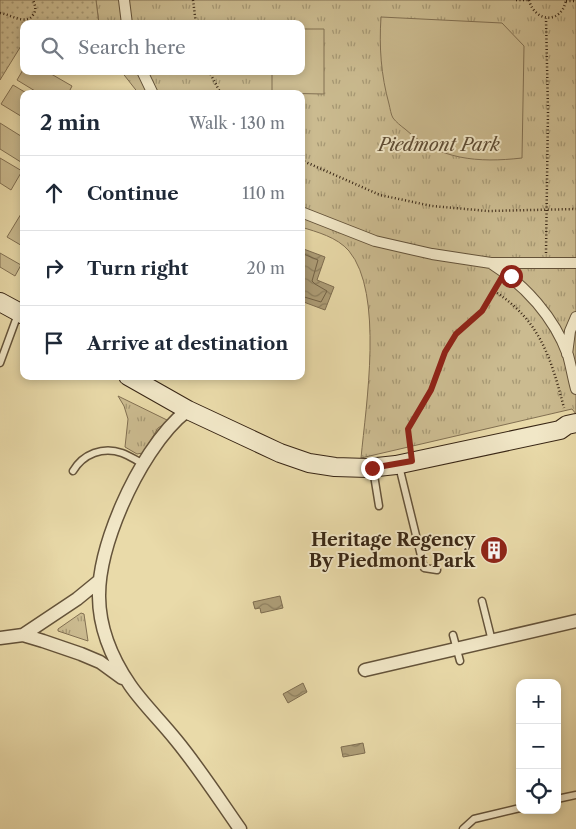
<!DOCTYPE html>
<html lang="en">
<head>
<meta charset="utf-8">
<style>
	:root { --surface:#fff; --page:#f6f6f7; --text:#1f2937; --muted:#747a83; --line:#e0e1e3 }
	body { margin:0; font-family:"Libre Caslon Text",serif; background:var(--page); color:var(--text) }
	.controls { position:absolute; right:15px; bottom:15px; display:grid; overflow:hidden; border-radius:10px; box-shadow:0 2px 8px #0003 }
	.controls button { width:45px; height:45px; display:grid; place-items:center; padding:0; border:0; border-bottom:1px solid var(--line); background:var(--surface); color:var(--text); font:25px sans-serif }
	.stop { position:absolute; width:15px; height:15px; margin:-11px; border:4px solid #8f2418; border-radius:50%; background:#fff }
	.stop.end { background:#8f2418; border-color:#fff; box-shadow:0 1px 5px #0008 }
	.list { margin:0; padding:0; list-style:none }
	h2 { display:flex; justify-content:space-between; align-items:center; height:65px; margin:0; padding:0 20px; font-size:21px }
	h2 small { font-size:16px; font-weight:400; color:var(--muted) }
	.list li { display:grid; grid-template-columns:32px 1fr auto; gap:15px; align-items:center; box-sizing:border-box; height:75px; padding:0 20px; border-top:1px solid var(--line) }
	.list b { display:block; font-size:19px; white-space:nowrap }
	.list em { font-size:16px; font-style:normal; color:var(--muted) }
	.icon { flex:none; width:28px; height:28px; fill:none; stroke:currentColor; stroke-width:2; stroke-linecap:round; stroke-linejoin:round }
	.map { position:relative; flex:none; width:576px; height:829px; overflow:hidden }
	.search { position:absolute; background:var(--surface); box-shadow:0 2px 8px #0003; left:20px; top:20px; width:285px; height:55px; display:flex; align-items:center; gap:12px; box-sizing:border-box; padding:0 18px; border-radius:10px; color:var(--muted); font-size:19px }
	.panel { position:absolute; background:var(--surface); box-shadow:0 2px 8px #0003; left:20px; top:90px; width:285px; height:290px; border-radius:10px }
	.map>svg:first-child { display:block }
	.grass { fill:url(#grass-tufts); stroke:#827052 }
	.garden { fill:url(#garden-dots); stroke:#827052 }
	.pitch { fill:#cbbb90; stroke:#827052 }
	.water { fill:url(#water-waves); stroke:#7e6d50 }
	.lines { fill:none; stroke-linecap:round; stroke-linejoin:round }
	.shore { stroke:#726246; stroke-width:1 }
	.service-casing { stroke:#64533a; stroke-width:9 }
	.pedestrian-casing { stroke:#64533a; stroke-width:12 }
	.minor-casing { stroke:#64533a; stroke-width:15 }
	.secondary-casing { stroke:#382615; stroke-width:20 }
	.path { stroke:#382615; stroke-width:2.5; stroke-dasharray:1 2.5; stroke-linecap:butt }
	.service { stroke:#f1e7c7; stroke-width:6 }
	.pedestrian { stroke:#f1e7c7; stroke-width:10 }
	.minor { stroke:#f1e7c7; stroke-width:12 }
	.secondary { stroke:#f1e7c7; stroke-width:18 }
	.route { stroke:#8f2418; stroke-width:6 }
	.labels { text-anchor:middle; stroke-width:4; stroke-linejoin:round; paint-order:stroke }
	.park-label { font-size:18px; font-style:italic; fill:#5d4b34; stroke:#f1e7c7 }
	.poi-label { font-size:18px; font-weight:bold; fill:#382615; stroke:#f1e7c7; text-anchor:end }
</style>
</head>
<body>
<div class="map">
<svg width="576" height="829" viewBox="0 0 576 829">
	<defs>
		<pattern id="grass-tufts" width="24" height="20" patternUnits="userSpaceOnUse" patternTransform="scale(1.25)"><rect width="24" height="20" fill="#cbbb90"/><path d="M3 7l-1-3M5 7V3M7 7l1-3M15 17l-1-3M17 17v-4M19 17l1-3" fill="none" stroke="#a69874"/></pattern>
		<pattern id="garden-dots" width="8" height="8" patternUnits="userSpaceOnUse" patternTransform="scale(1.25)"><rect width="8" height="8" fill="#cbbb90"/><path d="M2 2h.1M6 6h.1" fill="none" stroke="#a69874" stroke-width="1.8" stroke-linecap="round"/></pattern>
		<pattern id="water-waves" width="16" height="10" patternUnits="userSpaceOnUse" patternTransform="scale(1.25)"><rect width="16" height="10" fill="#ad9d77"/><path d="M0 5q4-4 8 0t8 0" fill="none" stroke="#8e8060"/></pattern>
	</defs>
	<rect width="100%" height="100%" fill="#e9daa9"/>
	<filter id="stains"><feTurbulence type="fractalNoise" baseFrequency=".004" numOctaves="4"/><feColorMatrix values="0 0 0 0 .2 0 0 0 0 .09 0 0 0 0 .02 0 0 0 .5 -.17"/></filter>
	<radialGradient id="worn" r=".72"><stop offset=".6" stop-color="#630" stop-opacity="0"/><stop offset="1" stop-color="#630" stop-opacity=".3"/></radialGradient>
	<!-- grass -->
	<path class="grass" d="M96 0H576V414L572 409 361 458C366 405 384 293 349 251 337 237 317 232 301 227V94H139L121 71H301V24H99Z
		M118 396 169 421 158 428 143 453 137 454 125 447 128 419 124 406Z
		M81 613 84 614 88 641 58 631V629Z"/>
	<!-- garden -->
	<path class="garden" d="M0 0H96L99 24H24V41L0 80Z"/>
	<!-- pitch -->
	<path class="pitch" d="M381 17 502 23 524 46 522 158C478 163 439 160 405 129 401 126 396 122 393 118 391 115 390 108 389 104 381 75 379 47 381 17Z
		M301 29H324V94L272 93V71H301Z
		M24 68V71H46L72 86 68 94H40L17 80Z
		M13 85 28 94H24V118L1 104Z
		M0 123 24 138V164L0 149Z
		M0 158 22 171 11 190 0 183Z
		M24 209V247L7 237Z
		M0 253 21 265 15 276 0 267Z"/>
	<!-- water -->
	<path class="water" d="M301 248 325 257 317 280 334 287 325 310 301 301Z
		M280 596 283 608 261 613 260 608 255 609 253 602Z
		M303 683 307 692 288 703 283 694Z
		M363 743 365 753 343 757 341 747Z"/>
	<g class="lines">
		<!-- shore -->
		<path class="shore" d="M301 253 318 260 312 281 315 284 327 291 321 302 301 296"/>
		<!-- service casing -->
		<g class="service-casing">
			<path id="service" d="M0 363 18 314
				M399 466 424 568 437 570
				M373 469 379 506
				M73 471C83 454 103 446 122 453 130 456 137 461 144 464
				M482 601 492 641
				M453 635 460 661
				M557 799 576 795
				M463 829 474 819 520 808"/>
		</g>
		<!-- pedestrian casing -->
		<g class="pedestrian-casing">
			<path id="pedestrian" d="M124 0 127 24
				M142 71 153 94
				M301 212 375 241 432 254 491 263H576
				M492 264C525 285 554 317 568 355 571 366 573 378 576 389
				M567 354 570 331 576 317"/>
		</g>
		<!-- minor casing -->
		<g class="minor-casing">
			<path id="minor" d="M188 410C160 431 136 473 122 505 93 572 87 622 130 685 143 704 161 721 176 740 199 768 219 799 240 829
				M23 635 77 599 99 581
				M0 638 23 635 43 641 81 654 100 662 122 678
				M365 670 576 621"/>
		</g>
		<!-- secondary casing -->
		<g class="secondary-casing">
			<path id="secondary" d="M0 302 24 315
				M128 376 188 410 280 453 309 463 335 467 368 468 396 465 560 430 567 425 576 423"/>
		</g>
		<!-- path -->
		<path class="path" d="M193 0 196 24
			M516 0H529
			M529 0C535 23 562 24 566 0
			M566 1H576
			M0 13C10 14 26 26 33 15 37 10 35 5 33 0
			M209 71 221 94
			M301 160 380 195 432 206 488 211 576 209
			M546 253 548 111 546 18
			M494 291C540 320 551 358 564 408
			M409 447 408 429 421 410 431 390 445 352 456 334 482 311 498 283"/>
		<!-- service -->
		<use href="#service" class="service"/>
		<!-- pedestrian -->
		<use href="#pedestrian" class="pedestrian"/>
		<!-- minor -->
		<use href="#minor" class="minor"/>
		<!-- secondary -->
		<use href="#secondary" class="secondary"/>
	</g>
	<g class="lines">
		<!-- route -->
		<path class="route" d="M372 468 412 461 408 429 431 390 445 352 456 334 482 311 505 272 511 276"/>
	</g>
	<!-- icons -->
	<defs>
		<g id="building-disc" transform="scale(1.4375)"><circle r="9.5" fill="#8f2418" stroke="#f1e7c7"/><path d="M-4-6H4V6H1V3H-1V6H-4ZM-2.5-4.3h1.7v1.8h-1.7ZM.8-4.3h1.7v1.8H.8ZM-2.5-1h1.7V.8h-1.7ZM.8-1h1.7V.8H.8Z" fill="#fff"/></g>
	</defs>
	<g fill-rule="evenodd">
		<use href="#building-disc" x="494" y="550"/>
	</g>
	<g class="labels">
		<!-- park labels -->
		<g class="park-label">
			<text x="439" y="151">Piedmont Park</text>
		</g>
		<!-- poi labels -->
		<g class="poi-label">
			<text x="475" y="546">Heritage Regency<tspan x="475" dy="21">By Piedmont Park</tspan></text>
		</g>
	</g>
	<rect width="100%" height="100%" filter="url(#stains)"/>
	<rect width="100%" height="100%" fill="url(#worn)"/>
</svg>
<div class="controls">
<button>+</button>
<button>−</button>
<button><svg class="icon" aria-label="locate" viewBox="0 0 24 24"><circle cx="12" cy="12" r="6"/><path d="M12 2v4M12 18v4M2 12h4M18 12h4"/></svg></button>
</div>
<div class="stop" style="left:511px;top:276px"></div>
<div class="stop end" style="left:372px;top:468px"></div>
<div class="search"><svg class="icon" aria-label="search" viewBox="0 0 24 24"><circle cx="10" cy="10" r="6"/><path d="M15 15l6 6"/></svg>Search here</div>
<section class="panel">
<h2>2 min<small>Walk · 130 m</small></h2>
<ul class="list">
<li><svg class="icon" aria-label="ahead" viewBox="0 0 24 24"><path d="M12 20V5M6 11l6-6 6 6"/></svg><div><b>Continue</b></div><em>110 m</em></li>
<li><svg class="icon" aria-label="right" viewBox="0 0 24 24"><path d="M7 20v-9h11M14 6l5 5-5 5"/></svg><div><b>Turn right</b></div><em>20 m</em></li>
<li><svg class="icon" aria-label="arrive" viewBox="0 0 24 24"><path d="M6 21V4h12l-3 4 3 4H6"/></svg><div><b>Arrive at destination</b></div></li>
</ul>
</section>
</div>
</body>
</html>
